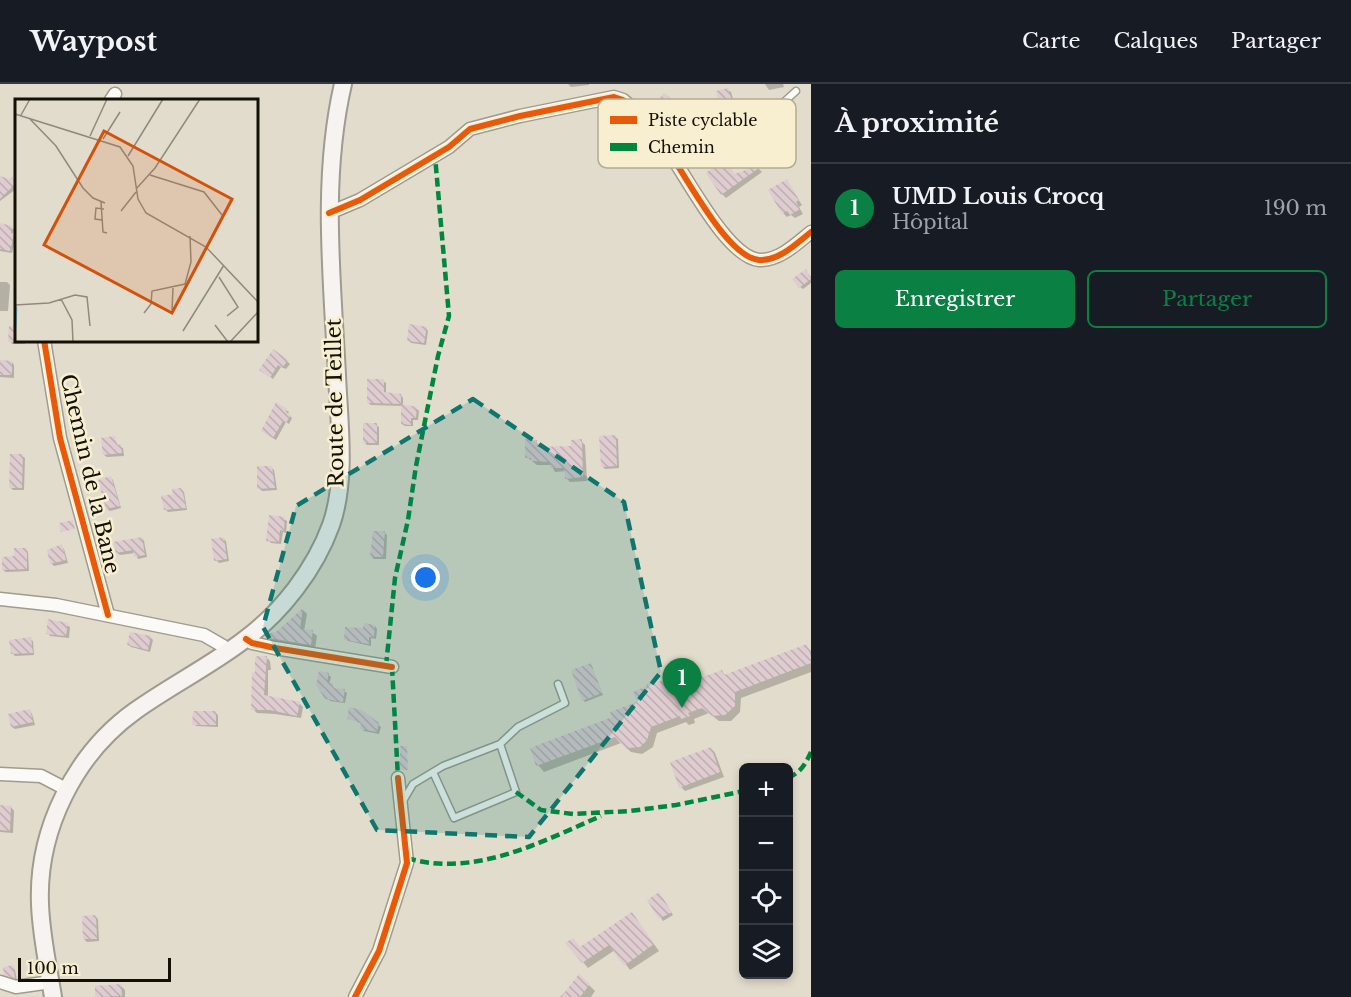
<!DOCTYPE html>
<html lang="fr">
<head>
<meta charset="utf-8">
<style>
	:root { --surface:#171b24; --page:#242831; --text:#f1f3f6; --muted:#9ea1a6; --line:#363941; --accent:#0b8043 }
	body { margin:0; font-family:"Libre Baskerville",serif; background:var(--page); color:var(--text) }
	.controls { position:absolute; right:18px; bottom:18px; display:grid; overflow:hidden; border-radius:9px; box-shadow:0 3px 9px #0003 }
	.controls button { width:54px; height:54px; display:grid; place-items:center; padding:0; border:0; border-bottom:2px solid var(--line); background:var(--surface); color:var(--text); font:30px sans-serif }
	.scale { position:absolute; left:18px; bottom:15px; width:153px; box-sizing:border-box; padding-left:6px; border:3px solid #131006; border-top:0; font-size:16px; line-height:21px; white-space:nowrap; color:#131006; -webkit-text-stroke:4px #f8efd0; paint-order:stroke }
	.you { position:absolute; left:426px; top:494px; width:21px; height:21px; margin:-15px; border:4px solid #fff; border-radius:50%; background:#1a73e8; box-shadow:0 0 0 9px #1a73e833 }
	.badge { display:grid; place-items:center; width:39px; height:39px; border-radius:50%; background:var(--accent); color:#fff; font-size:20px; font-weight:700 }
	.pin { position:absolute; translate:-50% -50px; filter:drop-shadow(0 2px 3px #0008) }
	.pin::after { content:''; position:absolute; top:32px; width:21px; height:18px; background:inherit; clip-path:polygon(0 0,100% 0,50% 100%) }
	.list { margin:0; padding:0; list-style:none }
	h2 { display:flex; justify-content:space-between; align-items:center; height:78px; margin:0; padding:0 24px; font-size:26px }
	h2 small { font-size:20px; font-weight:400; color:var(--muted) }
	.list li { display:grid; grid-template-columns:39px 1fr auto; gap:18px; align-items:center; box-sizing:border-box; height:90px; padding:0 24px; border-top:2px solid var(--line) }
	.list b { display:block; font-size:22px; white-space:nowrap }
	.list p { margin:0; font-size:20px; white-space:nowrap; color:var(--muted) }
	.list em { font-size:20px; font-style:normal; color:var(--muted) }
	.actions { display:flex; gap:12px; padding:18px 24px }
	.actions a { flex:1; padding:14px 0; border:2px solid var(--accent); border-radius:9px; text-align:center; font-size:21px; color:var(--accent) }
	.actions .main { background:var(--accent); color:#fff }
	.icon { flex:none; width:33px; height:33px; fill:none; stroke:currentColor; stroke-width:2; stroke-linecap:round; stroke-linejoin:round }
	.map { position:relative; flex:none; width:811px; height:913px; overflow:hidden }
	header { display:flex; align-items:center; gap:36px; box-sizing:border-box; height:84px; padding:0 30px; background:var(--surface); border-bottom:2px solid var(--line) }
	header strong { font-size:28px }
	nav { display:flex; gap:33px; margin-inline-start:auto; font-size:21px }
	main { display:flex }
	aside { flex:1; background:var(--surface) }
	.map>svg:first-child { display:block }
	.shadow { fill:#0003 }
	.building { fill:url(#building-back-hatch) }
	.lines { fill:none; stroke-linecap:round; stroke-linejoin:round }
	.lane-casing { stroke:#9f9b8e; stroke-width:9 }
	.street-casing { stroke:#9f9b8e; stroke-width:15 }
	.secondary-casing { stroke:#9f9b8e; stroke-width:20 }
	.lane { stroke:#fbfaf7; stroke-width:6 }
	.street { stroke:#fbfaf7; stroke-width:12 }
	.secondary { stroke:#f6f3f1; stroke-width:16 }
	.quiet { stroke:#00873e; stroke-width:4.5; stroke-dasharray:9 4.5; stroke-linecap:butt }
	.cycleway-casing { stroke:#f8efd0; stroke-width:10 }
	.cycleway { stroke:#e8590c; stroke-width:6 }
	.marked { fill:#0f766e; fill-opacity:0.2; stroke:#0f766e; stroke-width:4.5; stroke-dasharray:12 8; stroke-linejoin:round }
	.labels { text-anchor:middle; stroke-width:5; stroke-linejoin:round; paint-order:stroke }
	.street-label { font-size:21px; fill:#131006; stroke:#f8efd0 }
	.inset-river { fill:none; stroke:#77d0e9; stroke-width:3 }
	.inset-road { fill:none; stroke:#8f8a7d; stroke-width:1.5 }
	.view { fill:#d3520b; fill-opacity:0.15; stroke:#d3520b; stroke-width:3 }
	.inset-edge { fill:none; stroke:#131006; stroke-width:3 }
	.key { fill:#f8efd0; stroke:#b3ac93; stroke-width:1.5 }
	.key-label { font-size:16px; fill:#131006 }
</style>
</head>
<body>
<header>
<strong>Waypost</strong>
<nav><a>Carte</a><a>Calques</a><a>Partager</a></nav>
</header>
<main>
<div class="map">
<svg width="811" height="913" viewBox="0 0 811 913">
	<defs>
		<pattern id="building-back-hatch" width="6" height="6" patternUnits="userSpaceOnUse" patternTransform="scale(1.5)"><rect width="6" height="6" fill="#dfccd0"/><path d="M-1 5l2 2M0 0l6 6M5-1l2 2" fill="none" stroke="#beaeb1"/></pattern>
	</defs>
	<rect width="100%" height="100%" fill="#e2dccc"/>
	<!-- shadow -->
	<path class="shadow" d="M568 0H589V1L571 3Z
		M765 0H783L784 3 769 6Z
		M728 6 731 8 736 26 725 29 722 26Z
		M664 11 675 20 672 22 677 26 675 29 679 32 674 39 666 32Z
		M757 83 762 88 726 114 722 110 735 91Z
		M0 94 14 98 16 101V105L0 117Z
		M786 97 802 121 799 123 803 130 795 134 791 131 787 133 783 129Z
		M0 141 11 143 14 146 13 151 16 154 12 169 0 167Z
		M806 187 811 193V199L803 205 800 203Z
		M0 198H7L10 201 8 227H0Z
		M10 244H16V256H25V260H12L10 257Z
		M426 244 428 247 426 261 411 259 409 256Z
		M287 277 290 280 286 285 281 283 273 295 261 286Z
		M0 278H12L14 281V294L0 293Z
		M383 297 386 299V309L401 311 403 314V322L416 324 419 327 418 336H413V342H405L402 340 403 322 371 321 368 319Z
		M286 326 289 328 288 330 292 334 289 340 286 338 276 356 265 349Z
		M376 341 379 343V361H367L364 358Z
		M615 353 618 355 619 384 605 385 602 382Z
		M114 354 118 362 123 364 124 372 107 373 104 371Z
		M581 357 585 361 587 397 570 398 566 394V387L555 388 551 381H537L527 373 536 358 540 365 573 363Z
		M22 372 25 374 24 406H13L10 403Z
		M271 383 274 386 277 406 262 407 259 404Z
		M111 394 113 396 121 424 110 427 107 425Z
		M181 405 184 408 187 426 168 428 166 426 175 411Z
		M284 435 287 437 286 449 283 448 281 460 271 459 268 456Z
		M385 449 387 451 386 475H374L371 472Z
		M142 454 144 457 147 473 138 475 135 469 120 471 117 469Z
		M223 454 226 457 229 477 219 479 216 476Z
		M61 462 64 465 68 479 54 482 51 479Z
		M26 465 28 468 29 487 6 488 3 486Z
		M303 526 307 530 304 547 312 548 317 552 315 565 270 557 267 553 273 549 277 550Z
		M67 541 70 543 69 554 50 552 48 549Z
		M375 542 377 545 376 555 371 554V562L348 557 345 555Z
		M150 553 153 556 150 568 131 563 129 561Z
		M30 555 33 557 34 571 15 572 12 569Z
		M806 562 811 567V588L741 614 740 628 731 637H719L709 629 694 635 695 639 689 641 686 638 657 649 653 663 642 670 631 668 621 659 544 688 538 681 638 619 659 600 696 586 704 595 722 588 726 592Z
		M267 574 270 577 271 586H268V613L299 619 303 623 301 634 275 630 257 629 253 625 257 590Z
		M591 581 603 611 585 618 583 616Z
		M328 590 331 593 329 600 335 605 344 607 347 609 345 619 330 617 318 600Z
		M30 627 32 630 35 641 15 645 12 643Z
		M216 629 218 631V643L196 642 194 640Z
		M349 634 378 640 381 643 379 650 364 647 361 644 362 640Z
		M711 664 715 669 724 693 685 707 681 703Z
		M0 723H11L14 727 13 749 0 748Z
		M661 813 673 831 663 837 649 816Z
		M631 829 659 867 630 886 615 866 588 884 583 878 581 864Z
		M95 832 98 835 99 857 87 858 84 855Z
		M13 883 15 886 17 896 5 890Z
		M589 901 595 907 591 913H560L564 909Z
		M121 902 125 906V913H97Z"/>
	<!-- building -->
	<path class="building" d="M728 4 734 23 721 27 716 7Z
		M664 9 673 16 670 19 675 23 673 25 677 28 670 37 661 30 664 27 655 20Z
		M725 75 735 90 758 81 759 84 721 111 707 91V88Z
		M0 92 9 95 12 93 16 99 0 115Z
		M787 95 799 116 796 118 800 125 790 131 787 127 782 130 768 106Z
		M0 139 12 142 11 149 14 150 10 167 0 165Z
		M806 185 811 195 799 204 792 195Z
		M409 240 427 243 424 259 407 257Z
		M9 242H16V258H8Z
		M273 265 288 276 282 284 278 281 270 294 259 286Z
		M0 276 12 277V291H0Z
		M367 295H384V308L401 310V320L367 319Z
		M276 318 287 325 286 328 291 331 286 339 283 337 273 354 261 347Z
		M401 320 417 323 416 334H411V341L401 340Z
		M363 339H377V359H363Z
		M616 351 617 382 601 383 599 352Z
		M115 352 116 361 121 360 122 369 103 371 101 354Z
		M525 355 537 356V363L571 362V356L582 355 583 393 565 395 564 384H550V378L531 377V374H525Z
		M10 370H23L22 404H9Z
		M257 382H272L275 404 257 405Z
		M111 392 120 422 106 425 98 396Z
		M182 404 186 424 164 426 161 412 173 410 172 405Z
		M269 431 285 433 284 447 280 446 279 458 266 457Z
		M73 436 75 445 61 448 59 439Z
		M373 447H385L383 473H370Z
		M142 453 145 471 134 473 133 466 116 469 113 458Z
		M224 453 227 475 214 477 211 455Z
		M62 460 66 476 50 480 47 466Z
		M14 464H27V485L2 486V473L14 472Z
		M303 524 300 545 313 546 311 561 264 553 272 548H276Z
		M48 535 68 539 66 552 46 550Z
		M364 539 375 541 374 553H369V560L344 556 345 543 363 544Z
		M130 548 151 552 148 566 127 561Z
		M31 553 33 569 11 570 9 556Z
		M807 560 811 572V579L735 608V622L725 631 712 632 702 624 688 629 690 632 681 635 680 632 651 643 647 656 640 663 628 664 623 662 615 653 536 682 530 664 612 633 610 628 637 618 633 608 647 602 646 600 657 596 658 598 697 584 700 594 722 586 724 591Z
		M257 572H267L264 611 300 618 297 632 270 626H251L252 588 255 589V574Z
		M591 579 602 609 582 617 571 586Z
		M319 587 329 589 327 598 332 599 334 604 345 605 343 618 325 615 316 601Z
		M349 623 362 626 379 639 377 648 360 645 361 639 347 635Z
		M30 625 33 638 11 643 8 630Z
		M193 627H216V641H192Z
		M400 662H407L408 686H400Z
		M711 663 720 688 679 704 670 678Z
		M0 721 11 722 10 747 0 746Z
		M659 808 672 828 659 835 647 816Z
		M632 828 654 860 624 882 609 861 582 879 565 859 573 854 580 863Z
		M96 831 97 855H83L82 832Z
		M13 881 15 894 4 891 3 883Z
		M579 890 590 900 580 913H561Z
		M121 900 122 912 95 913V902Z"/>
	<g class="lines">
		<!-- lane casing -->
		<g class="lane-casing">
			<path id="lane" d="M668 66 770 25 784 18 796 7
				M433 688 454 734 516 708 500 660
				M403 717 413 700 443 682 500 660 518 643 565 619 558 600"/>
		</g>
		<!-- street casing -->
		<g class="street-casing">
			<path id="street" d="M111 16 115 10
				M329 129 360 116 449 63 470 45 520 32 614 13 623 16 629 21C642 36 657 51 668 67 687 93 727 173 759 176 779 177 796 160 811 148
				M44 256 60 354 108 531
				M0 515 56 521 204 551 223 562 228 567
				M246 555 252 559 275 564 392 583
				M0 690 41 692 66 705
				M0 898 16 903 51 898
				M355 913 379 867 407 779 398 694"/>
		</g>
		<!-- secondary casing -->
		<g class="secondary-casing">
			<path id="secondary" d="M53 913C48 882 41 851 40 820 37 746 75 670 135 627 170 602 210 582 244 556 282 528 315 485 331 441 347 396 339 338 337 291 332 194 321 95 343 0"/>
		</g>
		<!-- lane -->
		<use href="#lane" class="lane"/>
		<!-- street -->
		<use href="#street" class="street"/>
		<!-- secondary -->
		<use href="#secondary" class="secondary"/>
		<!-- quiet -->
		<path class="quiet" d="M386 582 395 494 408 436 416 382 438 272 449 232 435 72
			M392 583 398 694
			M788 694C801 688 805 681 811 668
			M516 708 541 726 573 730 630 727 676 721 744 707
			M407 774C474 794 541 758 601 732"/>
		<!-- cycleway casing -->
		<g class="cycleway-casing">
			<path id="cycleway" d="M329 129 360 116 449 63 470 45 520 32 614 13 623 16 629 21C642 36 657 51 668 67 687 93 727 173 759 176 779 177 796 160 811 148
				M44 256 60 354 108 531
				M246 555 252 559 275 564 392 583
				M355 913 379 867 407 779 398 694"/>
		</g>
		<!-- cycleway -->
		<use href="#cycleway" class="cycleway"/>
	</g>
	<!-- marked area -->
	<path class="marked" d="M473 315 624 418 661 588 529 753 377 746 263 543 296 422Z"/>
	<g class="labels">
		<!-- street labels -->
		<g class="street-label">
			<text transform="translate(335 319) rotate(-91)" y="7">Route de Teillet</text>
			<text transform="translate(90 390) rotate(77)" y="7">Chemin de la Bane</text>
		</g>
	</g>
	<!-- overview -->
	<g transform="translate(15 15)">
		<rect width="243" height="243" fill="#e2dccc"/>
		<path class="inset-river" d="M0 228 1 208"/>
		<path class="inset-road" d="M0 15 105 48 118 67 123 100 131 114 191 148 243 203M6 16 15 0M14 19 41 47 68 89 78 99 90 104M75 37 92 0M88 40 105 13M113 57 148 0M135 76 189 93 207 116M121 90 140 69 185 0M86 103 88 133 92 134M106 112 121 93M87 121 80 120 81 109 89 110M204 178 223 208 212 217M46 200 57 221 58 243M0 206 34 204 60 196 72 198 75 227M157 211 158 189M129 214 136 205 137 192 170 185 176 163 175 137M200 226 213 243M168 232 209 166M215 243 243 213"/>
		<path class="view" d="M89 32 217 100 157 214 29 146Z"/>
		<rect width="243" height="243" class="inset-edge"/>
	</g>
	<!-- legend -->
	<rect x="598" y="15" width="198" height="69" rx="9" class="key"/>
	<rect x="610" y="32" width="27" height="8" fill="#e8590c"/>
	<rect x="610" y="59" width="27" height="8" fill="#00873e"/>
	<g class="key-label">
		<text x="648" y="42">Piste cyclable</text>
		<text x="648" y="69">Chemin</text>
	</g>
</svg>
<div class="controls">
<button>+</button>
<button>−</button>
<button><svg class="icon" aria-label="locate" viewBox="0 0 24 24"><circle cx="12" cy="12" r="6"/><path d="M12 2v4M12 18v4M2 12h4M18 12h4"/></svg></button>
<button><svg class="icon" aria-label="layers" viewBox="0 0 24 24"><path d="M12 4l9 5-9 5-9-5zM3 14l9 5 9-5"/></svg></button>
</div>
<div class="scale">100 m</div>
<div class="you"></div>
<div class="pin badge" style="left:682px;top:624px">1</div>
</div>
<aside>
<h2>À proximité<small></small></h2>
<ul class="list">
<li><span class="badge">1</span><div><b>UMD Louis Crocq</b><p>Hôpital</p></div><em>190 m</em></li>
</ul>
<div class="actions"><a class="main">Enregistrer</a><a>Partager</a></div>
</aside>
</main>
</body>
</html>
